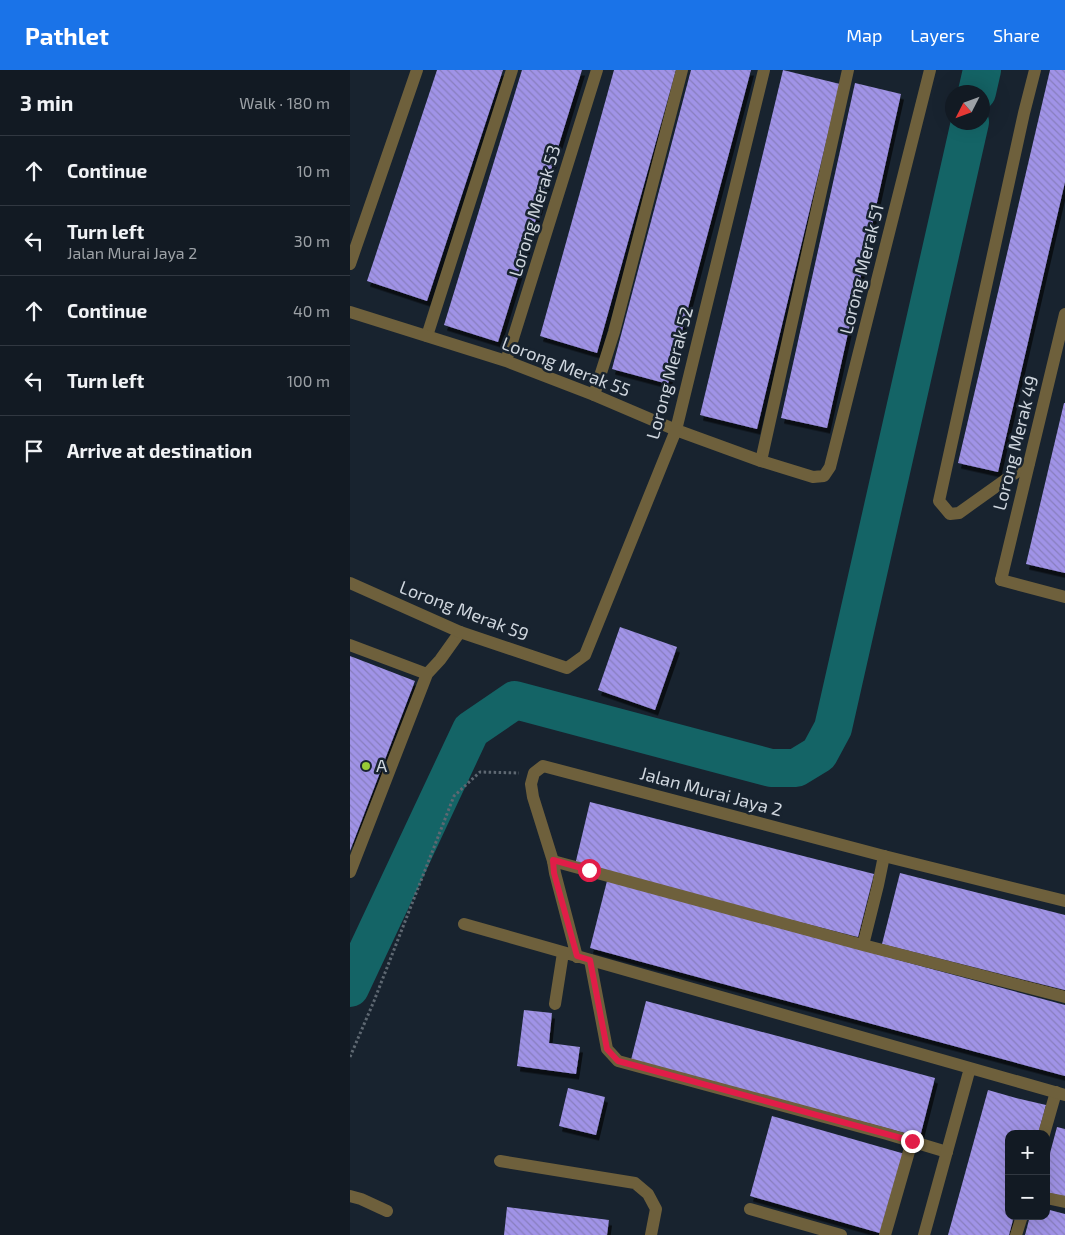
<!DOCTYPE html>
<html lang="en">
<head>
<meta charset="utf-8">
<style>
	:root { --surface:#121a23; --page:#1b232b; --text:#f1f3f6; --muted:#9ca1a6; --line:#313841; --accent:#1a73e8 }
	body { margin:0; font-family:"Exo 2",sans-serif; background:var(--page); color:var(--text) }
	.controls { position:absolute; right:15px; bottom:15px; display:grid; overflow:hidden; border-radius:10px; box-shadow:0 5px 20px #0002 }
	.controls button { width:45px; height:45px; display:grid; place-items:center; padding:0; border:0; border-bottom:1px solid var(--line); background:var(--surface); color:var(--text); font:25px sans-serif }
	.compass { position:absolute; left:595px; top:15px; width:45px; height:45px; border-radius:50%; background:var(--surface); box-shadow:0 5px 20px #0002; rotate:228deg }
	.stop { position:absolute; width:15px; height:15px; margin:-11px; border:4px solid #e11d48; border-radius:50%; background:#fff }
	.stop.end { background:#e11d48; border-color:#fff; box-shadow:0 1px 5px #0008 }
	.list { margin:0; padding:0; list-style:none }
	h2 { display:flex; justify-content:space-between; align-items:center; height:65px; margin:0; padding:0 20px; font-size:21px }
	h2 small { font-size:16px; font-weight:400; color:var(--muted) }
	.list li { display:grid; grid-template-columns:32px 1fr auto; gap:15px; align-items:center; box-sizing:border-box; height:70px; padding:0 20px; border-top:1px solid var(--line) }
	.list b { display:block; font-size:19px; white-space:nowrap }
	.list p { margin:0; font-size:16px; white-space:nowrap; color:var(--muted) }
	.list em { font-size:16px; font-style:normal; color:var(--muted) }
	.icon { flex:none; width:28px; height:28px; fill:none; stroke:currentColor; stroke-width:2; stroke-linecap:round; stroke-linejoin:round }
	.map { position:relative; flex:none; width:715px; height:1165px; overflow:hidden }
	header { display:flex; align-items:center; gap:30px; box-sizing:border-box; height:70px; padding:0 25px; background:var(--accent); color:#fff }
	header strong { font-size:24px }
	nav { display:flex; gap:28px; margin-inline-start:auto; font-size:18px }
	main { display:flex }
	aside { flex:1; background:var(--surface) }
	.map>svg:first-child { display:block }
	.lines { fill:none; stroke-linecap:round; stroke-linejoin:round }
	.river { stroke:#146466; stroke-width:38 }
	.building { fill:url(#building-back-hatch); filter:url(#shadow) }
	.path { stroke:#5e6872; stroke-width:3; stroke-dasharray:2.5 2.5; stroke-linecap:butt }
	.service { stroke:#6e603c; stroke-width:12 }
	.minor { stroke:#6e603c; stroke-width:12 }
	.route { stroke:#e11d48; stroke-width:6 }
	.poi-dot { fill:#98cb37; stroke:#18232f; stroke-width:2 }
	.labels { text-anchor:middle; stroke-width:5; stroke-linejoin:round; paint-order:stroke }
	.street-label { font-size:18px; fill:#cfd6de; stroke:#18232f }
	.poi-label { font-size:18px; fill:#cfd6de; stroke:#18232f; text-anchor:start }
</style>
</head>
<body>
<header>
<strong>Pathlet</strong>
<nav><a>Map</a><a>Layers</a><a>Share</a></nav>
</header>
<main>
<aside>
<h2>3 min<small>Walk · 180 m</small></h2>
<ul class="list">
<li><svg class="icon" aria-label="ahead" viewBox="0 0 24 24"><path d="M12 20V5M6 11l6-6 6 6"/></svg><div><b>Continue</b></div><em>10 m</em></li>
<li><svg class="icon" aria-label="left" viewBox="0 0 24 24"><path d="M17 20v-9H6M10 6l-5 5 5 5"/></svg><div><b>Turn left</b><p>Jalan Murai Jaya 2</p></div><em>30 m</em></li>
<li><svg class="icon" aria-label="ahead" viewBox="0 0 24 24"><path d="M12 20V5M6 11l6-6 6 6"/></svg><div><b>Continue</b></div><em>40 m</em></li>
<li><svg class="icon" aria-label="left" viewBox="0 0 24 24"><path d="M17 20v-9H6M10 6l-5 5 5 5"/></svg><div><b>Turn left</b></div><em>100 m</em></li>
<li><svg class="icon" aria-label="arrive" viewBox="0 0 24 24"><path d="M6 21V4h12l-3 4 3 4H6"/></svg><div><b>Arrive at destination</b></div></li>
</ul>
</aside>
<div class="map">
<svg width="715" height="1165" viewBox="0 0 715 1165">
	<defs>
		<pattern id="building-back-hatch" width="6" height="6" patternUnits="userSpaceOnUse" patternTransform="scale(1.25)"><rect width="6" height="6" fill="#a093e7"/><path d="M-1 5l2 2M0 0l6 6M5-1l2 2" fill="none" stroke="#887ebe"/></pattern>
		<filter id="shadow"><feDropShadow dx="3" dy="5.5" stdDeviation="0" flood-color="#0009"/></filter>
	</defs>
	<rect width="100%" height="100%" fill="#18232f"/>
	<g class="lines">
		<!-- river -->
		<path class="river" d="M627 22 632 0
			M0 918 121 660 165 630 421 698H446L469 684 483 658 620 52"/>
	</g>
	<!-- building -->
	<path class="building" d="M87 0H153L77 231 17 211Z
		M172 0H232L148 272 94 255Z
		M264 0H326L247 283 190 266Z
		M341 0H401L318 314 262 299Z
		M433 0 490 14 407 359 350 345Z
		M700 0H715V112L648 402 608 393Z
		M505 13 551 24 477 358 431 348Z
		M714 333H715V503L676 494Z
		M270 557 327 577 305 640 248 620Z
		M0 586 65 611 0 781Z
		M240 732 524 804 508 867 225 795Z
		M550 803 715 845V920L532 874Z
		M257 811 715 935V1006L240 878Z
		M296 931 585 1008 570 1067 281 990Z
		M174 940 202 943 199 973 230 977 226 1004 167 996Z
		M218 1018 255 1027 246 1065 209 1056Z
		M638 1020 666 1028 696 1035 688 1064H659V1146H664L659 1165H598Z
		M422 1046 555 1084 533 1164 400 1126Z
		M707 1057 715 1059V1127L696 1122V1098Z
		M157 1137 259 1150 257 1165H154Z
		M696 1139 715 1144V1165H675L680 1146H696Z"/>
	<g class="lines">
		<!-- path -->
		<path class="path" d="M0 987 24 931 104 726 130 702 169 703"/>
		<!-- service -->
		<path class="service" d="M77 266 162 0
			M244 325 264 262 332 0
			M411 391 498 0
			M679 393 609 443 600 444 589 431 674 43 685 0
			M651 510 715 527
			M0 575 77 604
			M203 791 513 875 715 927
			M0 802 77 604 90 590 110 562
			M513 875 528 815 534 786
			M240 890 257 979 268 991 537 1064 597 1082
			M694 1064 706 1022
			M0 1126 11 1129 37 1141
			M696 1128 715 1132
			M400 1139 491 1165
			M535 1165 562 1071
			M666 1165 672 1146"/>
		<!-- minor -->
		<path class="minor" d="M0 194 67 0
			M0 242 156 291 244 325 326 360 411 391 463 407 474 406 480 397 580 0
			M156 291 247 0
			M651 510 715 244
			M0 513 110 562 217 598 235 585 326 360 414 0
			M114 854 715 1025
			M227 887 205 803 203 791 183 727 181 714 184 703 193 696 534 786 715 831
			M205 934 213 883
			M150 1091 285 1113 298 1124 306 1139 301 1165
			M574 1165 620 998"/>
	</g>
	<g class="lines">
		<!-- route -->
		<path class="route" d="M239 800 203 790 204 803 227 886 240 890 257 979 268 991 562 1071"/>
	</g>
	<!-- markers -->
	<circle class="poi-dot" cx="16" cy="696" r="5"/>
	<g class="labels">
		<!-- street labels -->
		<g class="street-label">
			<text transform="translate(185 141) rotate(-73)" y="6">Lorong Merak 53</text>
			<text transform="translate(512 199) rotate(-76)" y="6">Lorong Merak 51</text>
			<text transform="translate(216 297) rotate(21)" y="6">Lorong Merak 55</text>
			<text transform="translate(320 303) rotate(-75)" y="6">Lorong Merak 52</text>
			<text transform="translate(666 373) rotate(-76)" y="6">Lorong Merak 49</text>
			<text transform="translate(114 541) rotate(21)" y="6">Lorong Merak 59</text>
			<text transform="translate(361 722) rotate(15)" y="6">Jalan Murai Jaya 2</text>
		</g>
		<!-- poi labels -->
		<g class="poi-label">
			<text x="26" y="702">A</text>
		</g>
	</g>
</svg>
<div class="controls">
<button>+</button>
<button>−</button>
</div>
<svg class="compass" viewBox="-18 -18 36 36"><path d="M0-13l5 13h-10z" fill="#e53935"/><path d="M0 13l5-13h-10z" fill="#9ca1a6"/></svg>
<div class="stop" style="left:239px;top:800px"></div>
<div class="stop end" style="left:562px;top:1071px"></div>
</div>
</main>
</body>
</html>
